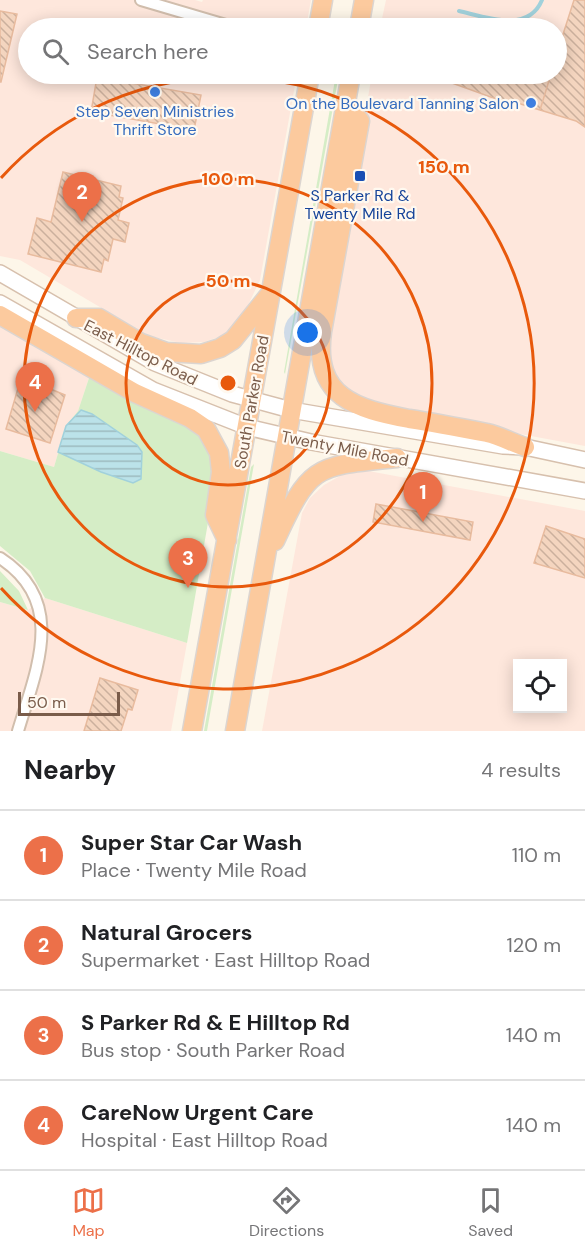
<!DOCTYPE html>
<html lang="en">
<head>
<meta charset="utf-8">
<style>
	:root { --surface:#fff; --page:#f2f2f2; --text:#202124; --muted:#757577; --line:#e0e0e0; --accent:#ec7049 }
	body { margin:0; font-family:"DM Sans",sans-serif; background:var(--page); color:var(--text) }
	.controls { position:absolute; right:18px; bottom:18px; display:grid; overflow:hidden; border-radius:0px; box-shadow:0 3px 15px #0003 }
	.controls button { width:54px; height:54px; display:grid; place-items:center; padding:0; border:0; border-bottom:2px solid var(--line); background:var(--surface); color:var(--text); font:30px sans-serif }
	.scale { position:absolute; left:18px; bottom:15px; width:102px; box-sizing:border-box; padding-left:6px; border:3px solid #7a5c4a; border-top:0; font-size:16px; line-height:21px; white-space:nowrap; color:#7a5c4a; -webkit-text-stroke:4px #fff9f0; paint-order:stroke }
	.you { position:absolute; left:308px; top:333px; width:21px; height:21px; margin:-15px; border:4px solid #fff; border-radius:50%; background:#1a73e8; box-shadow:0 0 0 9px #1a73e833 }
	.badge { display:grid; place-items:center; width:39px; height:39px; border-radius:50%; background:var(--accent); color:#fff; font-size:20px; font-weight:700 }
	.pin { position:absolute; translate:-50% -50px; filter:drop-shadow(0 2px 3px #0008) }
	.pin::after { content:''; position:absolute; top:32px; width:21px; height:18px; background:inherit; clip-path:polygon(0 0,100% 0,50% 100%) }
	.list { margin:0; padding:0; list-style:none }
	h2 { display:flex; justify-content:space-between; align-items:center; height:78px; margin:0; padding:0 24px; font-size:26px }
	h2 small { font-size:20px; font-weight:400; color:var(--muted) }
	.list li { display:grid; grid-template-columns:39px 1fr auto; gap:18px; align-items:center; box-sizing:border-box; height:90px; padding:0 24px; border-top:2px solid var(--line) }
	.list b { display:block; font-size:22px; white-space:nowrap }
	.list p { margin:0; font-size:20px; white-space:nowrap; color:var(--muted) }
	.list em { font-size:20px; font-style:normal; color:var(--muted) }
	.icon { flex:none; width:33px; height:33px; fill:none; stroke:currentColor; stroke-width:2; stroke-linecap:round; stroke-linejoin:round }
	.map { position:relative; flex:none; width:585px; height:731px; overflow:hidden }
	.search { position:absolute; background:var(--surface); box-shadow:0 3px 15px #0003; left:18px; right:18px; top:18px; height:66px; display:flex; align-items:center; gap:15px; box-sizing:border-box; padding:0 21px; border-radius:33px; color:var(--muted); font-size:22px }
	.sheet { height:438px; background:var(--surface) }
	nav { display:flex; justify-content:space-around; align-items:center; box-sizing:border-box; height:84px; border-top:2px solid var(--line); background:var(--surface); font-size:16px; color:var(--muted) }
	nav a { display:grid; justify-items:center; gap:3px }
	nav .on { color:var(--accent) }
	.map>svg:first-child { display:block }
	.commercial { fill:#fee7dc; fill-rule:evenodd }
	.grass { fill:#d5edc6 }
	.water { fill:url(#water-rules); stroke:#a1d1db; stroke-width:1.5 }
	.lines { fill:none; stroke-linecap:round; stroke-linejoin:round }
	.stream { stroke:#a1d1db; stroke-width:4 }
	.building { fill:url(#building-back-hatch); stroke:#e8bb9e; stroke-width:1.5 }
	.minor-casing { stroke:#d1bead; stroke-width:14 }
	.secondary-casing { stroke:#d7c0ad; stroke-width:18 }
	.trunk-casing { stroke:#dcd5d0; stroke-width:21 }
	.minor { stroke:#fff; stroke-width:10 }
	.secondary { stroke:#fff; stroke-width:15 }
	.trunk { stroke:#fcca9e; stroke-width:18 }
	.ring { fill:none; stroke:#e8590c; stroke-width:3 }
	.shop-dot { fill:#3f7fe0; stroke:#fff9f0; stroke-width:2 }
	.transit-dot { fill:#1a4fb4; stroke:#fff9f0; stroke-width:2 }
	.labels { text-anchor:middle; stroke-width:4.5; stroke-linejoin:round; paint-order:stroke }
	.shop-label { font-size:16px; fill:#366cbe; stroke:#fff9f0; text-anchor:end }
	.transit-label { font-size:16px; fill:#164399; stroke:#fff9f0 }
	.street-label { font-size:16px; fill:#7a5c4a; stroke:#fff9f0 }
	.centre { fill:#e8590c; stroke:#fff9f0; stroke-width:3 }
	.ring-label { font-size:18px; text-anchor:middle; font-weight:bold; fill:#e8590c; stroke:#fff9f0; stroke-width:4.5; stroke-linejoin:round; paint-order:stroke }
</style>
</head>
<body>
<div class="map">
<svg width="585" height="731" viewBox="0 0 585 731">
	<defs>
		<pattern id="water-rules" width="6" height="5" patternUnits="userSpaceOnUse" patternTransform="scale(1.5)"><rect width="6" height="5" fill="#bbe2e9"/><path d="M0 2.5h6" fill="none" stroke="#9dbabf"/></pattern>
		<pattern id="building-back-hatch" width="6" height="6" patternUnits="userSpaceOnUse" patternTransform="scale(1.5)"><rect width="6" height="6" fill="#f4d5bf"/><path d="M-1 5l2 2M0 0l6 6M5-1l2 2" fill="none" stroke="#cbb09d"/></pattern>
	</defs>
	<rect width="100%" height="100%" fill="#fdf6e9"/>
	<!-- commercial -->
	<path class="commercial" d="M0 0H195L202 2 203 0H311L306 28H28V74H297L260 280 240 322 222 340 219 337 204 342 181 343 149 336 20 260 0 256Z
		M386 0H585V446L385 409 352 395 332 372 328 330 372 74H556V28H380Z
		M0 321 91 372 78 411 66 426 54 467 0 451Z
		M363 470 585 511V731H262L302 513 310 498 324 485 347 472ZM518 664H562V708H518Z
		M45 598 187 643 171 731H0V602L28 610Z"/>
	<!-- grass -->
	<path class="grass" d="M336 74H339L285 374 284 372Z
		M91 372 186 422 212 447 214 488 187 643 45 598 30 571 0 546V451L54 467 66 426 78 411Z
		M254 464 207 731H204L251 467Z
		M0 571 19 591 28 610 0 602Z"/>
	<!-- water -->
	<path class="water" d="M81 410 92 414 137 445 142 452 141 479 133 483 101 472 58 452 66 426Z"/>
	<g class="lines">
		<!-- stream -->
		<path class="stream" d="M459 11C485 17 528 34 542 0"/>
	</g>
	<!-- building -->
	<path class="building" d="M574 0H585V127L576 121 540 110 551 74H556V56Z
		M0 11 17 14 1 82H0Z
		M455 74H551L540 110 511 101 510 104 452 83Z
		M97 77 201 95 194 130 91 112Z
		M63 172 121 186 119 197 123 198 118 220 129 223 125 242 113 239 108 261 104 259 101 272 28 254 37 218 51 222Z
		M36 383 65 395 50 443 6 429 19 385 34 389Z
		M376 504 473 522 470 540 373 522Z
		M546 526 585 539V578L534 563Z
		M100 678 138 690 132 710 128 709 121 731H84Z"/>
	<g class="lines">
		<!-- minor casing -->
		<g class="minor-casing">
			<path id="minor" d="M141 0 236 28
				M0 558C68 602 36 670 18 731"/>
		</g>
		<!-- secondary casing -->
		<g class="secondary-casing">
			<path id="secondary" d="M0 273 155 363 232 394 291 410 503 446 525 447 585 460
				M0 303 153 390 247 427 311 442 585 491"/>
		</g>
		<!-- trunk casing -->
		<g class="trunk-casing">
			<path id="trunk" d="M318 28 323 0
				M359 28 364 0
				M346 104 360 121 322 332C313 397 356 409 409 419 435 423 461 428 487 433 500 436 513 443 525 447
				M0 315 135 393 190 418 206 429 219 453 221 472 215 515 227 540
				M76 318H99L141 343 166 352 201 354 220 348 233 340 269 295
				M275 541C310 464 315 466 397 458
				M192 731 310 74
				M235 731 351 74"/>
		</g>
		<!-- minor -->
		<use href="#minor" class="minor"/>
		<!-- secondary -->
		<use href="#secondary" class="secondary"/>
		<!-- trunk -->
		<use href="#trunk" class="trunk"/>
	</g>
	<!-- distance rings -->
	<g class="ring">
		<circle cx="228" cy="383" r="102"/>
		<circle cx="228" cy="383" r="204"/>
		<path d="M1 178A306 306 0 1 1 1 588"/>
	</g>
	<!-- markers -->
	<g class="shop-dot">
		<circle cx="155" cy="92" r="6"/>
		<circle cx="531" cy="103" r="6"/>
	</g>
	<rect class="transit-dot" x="354" y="170" width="12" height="12" rx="3"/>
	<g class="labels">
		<!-- shop labels -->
		<g class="shop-label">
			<text x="519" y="109">On the Boulevard Tanning Salon</text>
			<text x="155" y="117" text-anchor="middle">Step Seven Ministries<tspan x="155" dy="18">Thrift Store</tspan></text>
		</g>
		<!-- transit labels -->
		<g class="transit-label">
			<text x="360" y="201">S Parker Rd &amp;<tspan x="360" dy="18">Twenty Mile Rd</tspan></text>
		</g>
		<!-- street labels -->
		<g class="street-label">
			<text transform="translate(141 352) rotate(27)" y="6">East Hilltop Road</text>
			<text transform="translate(251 402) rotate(-80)" y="6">South Parker Road</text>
			<text transform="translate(345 448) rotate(11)" y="6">Twenty Mile Road</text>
		</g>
	</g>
	<circle cx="228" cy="383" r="9" class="centre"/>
	<g class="ring-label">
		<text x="444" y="173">150 m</text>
		<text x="228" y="185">100 m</text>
		<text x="228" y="287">50 m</text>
	</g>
</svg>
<div class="controls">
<button><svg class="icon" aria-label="locate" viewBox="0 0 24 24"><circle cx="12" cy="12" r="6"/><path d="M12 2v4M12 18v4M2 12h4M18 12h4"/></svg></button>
</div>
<div class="scale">50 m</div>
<div class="you"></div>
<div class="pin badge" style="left:423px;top:522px">1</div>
<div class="pin badge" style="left:82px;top:222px">2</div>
<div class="pin badge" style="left:188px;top:588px">3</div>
<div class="pin badge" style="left:35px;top:412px">4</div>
<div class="search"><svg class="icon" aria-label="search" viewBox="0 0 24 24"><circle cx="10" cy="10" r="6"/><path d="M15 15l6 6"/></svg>Search here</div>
</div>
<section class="sheet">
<h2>Nearby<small>4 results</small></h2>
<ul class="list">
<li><span class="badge">1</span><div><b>Super Star Car Wash</b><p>Place · Twenty Mile Road</p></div><em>110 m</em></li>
<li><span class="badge">2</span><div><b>Natural Grocers</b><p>Supermarket · East Hilltop Road</p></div><em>120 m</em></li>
<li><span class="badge">3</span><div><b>S Parker Rd &amp; E Hilltop Rd</b><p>Bus stop · South Parker Road</p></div><em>140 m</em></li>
<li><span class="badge">4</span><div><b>CareNow Urgent Care</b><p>Hospital · East Hilltop Road</p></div><em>140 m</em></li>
</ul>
</section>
<nav>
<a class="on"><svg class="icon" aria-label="map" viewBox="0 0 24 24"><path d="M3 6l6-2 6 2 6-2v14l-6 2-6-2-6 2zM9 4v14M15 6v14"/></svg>Map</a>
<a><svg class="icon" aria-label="directions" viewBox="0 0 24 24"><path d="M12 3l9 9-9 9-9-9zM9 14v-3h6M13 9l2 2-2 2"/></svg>Directions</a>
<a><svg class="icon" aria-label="saved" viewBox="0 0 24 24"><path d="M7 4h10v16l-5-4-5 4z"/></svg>Saved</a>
</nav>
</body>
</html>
